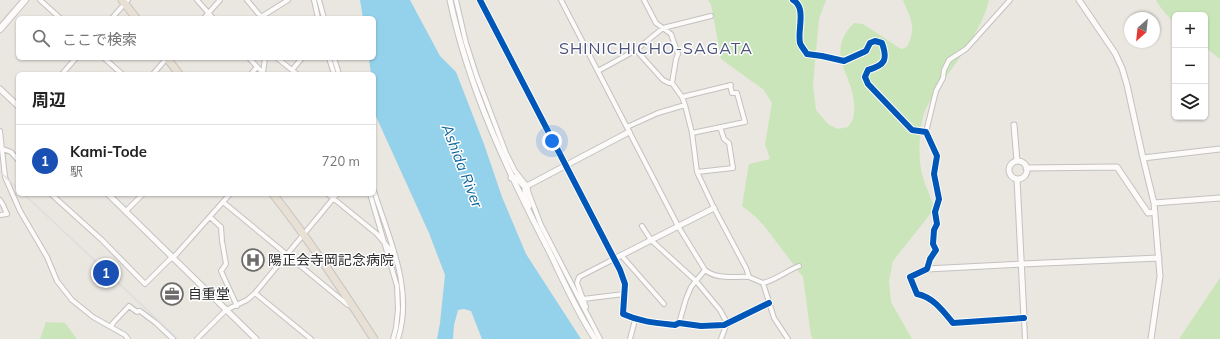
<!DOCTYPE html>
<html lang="ja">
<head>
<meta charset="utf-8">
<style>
	:root { --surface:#fff; --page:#f2f2f2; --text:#222; --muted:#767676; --line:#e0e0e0; --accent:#6e6c6a }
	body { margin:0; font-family:Mulish,"Noto Sans JP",sans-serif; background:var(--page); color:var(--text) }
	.controls { position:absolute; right:12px; top:12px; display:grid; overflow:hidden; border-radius:6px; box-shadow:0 1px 3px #0004 }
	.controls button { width:36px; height:36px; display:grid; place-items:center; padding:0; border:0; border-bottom:1px solid var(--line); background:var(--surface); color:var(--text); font:20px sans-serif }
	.compass { position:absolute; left:1124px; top:12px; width:36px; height:36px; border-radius:50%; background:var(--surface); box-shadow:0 1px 3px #0004; rotate:207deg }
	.you { position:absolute; left:552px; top:141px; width:14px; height:14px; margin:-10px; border:3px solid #fff; border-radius:50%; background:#1a73e8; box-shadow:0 0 0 6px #1a73e833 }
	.badge { display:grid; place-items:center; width:26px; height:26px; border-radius:50%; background:var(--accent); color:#fff; font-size:13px; font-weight:700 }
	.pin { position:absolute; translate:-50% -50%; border:2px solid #fff; box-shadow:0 1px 4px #0006 }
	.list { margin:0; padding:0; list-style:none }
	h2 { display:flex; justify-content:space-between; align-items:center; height:52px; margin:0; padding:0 16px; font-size:17px }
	h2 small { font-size:13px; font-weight:400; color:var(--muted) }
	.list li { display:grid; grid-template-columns:26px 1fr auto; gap:12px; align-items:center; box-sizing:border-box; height:72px; padding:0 16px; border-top:1px solid var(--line) }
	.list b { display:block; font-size:15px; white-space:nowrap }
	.list p { margin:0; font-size:13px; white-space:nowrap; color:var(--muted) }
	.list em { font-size:13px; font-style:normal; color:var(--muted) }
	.icon { flex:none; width:22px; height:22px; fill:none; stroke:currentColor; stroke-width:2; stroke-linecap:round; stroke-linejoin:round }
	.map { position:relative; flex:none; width:1220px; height:339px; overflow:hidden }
	.search { position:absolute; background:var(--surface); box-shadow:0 1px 3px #0004; left:16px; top:16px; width:360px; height:44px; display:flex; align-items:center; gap:10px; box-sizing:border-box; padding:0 14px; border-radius:6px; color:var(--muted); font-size:15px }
	.panel { position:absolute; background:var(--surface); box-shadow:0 1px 3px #0004; left:16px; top:72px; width:360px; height:124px; border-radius:6px }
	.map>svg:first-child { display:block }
	.green { fill:#cae5b9 }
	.water { fill:#94d1eb }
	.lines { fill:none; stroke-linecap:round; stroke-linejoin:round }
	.minor-casing { stroke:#c3c2c1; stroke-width:6 }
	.tertiary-casing { stroke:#c3c2c1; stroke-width:7 }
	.secondary-casing { stroke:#c3c2c1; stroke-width:8 }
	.trunk-casing { stroke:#c5c4c1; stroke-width:9 }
	.minor { stroke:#fcfbfa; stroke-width:4 }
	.tertiary { stroke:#fcfbfa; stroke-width:5 }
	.secondary { stroke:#fcfbfa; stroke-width:6 }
	.trunk { stroke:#e8e0d4; stroke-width:7 }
	.rail { stroke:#dedede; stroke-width:1.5 }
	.cycleway-casing { stroke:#fff; stroke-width:8 }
	.cycleway { stroke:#0057b8; stroke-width:6 }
	.labels { text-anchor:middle; stroke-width:3; stroke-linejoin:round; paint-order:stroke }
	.poi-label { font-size:14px; fill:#2b2b2b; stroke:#fff; text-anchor:start }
	.water-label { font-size:15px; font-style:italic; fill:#0c669d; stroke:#fff }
	.quarter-label { font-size:16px; letter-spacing:1px; fill:#4b527c; stroke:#fff }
</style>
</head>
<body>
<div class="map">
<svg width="1220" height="339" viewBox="0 0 1220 339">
	<rect width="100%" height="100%" fill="#eae6e0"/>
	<!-- green -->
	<path class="green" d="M708 0H826L819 19 816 50 813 86 816 110 828 124 838 129 848 127C849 125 852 122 853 119 854 117 854 113 854 110 857 77 822 55 854 23L863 24 901 49 907 47C917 26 911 20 903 0H989C981 32 959 58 941 84 935 93 928 103 924 113 919 128 918 159 922 174 925 185 930 197 935 208L893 261 889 281 891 302 912 339H813L811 336 803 277 765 227 756 217 742 206 749 164 770 159 765 144 772 103 764 90 721 59 711 4Z
		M1156 0H1220V59L1205 47V15H1175V24L1161 8Z
		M1220 278V339H1179Z
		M46 322 65 323 77 339H40Z"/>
	<!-- water -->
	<path class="water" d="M360 0H410L440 56 456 72 484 144 502 197 526 254 581 339H482L471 311 464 309 458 310 454 325 453 339H437L440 323 445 275 429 233 374 112V74H371L369 58H374V18H363Z"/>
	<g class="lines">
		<!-- minor casing -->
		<g class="minor-casing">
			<path id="minor" d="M40 0 60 18
				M197 0 213 18
				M247 0 262 18
				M314 0 318 18
				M319 0 324 18
				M456 0 466 43 477 77 506 153 515 171 527 186 529 194 541 225 600 339
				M480 0 620 270 625 284 623 314C641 322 656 323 675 325L679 323 701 326 724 325 769 303
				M561 0 678 226 705 270 691 287 686 299 679 323
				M644 0 656 23 671 34 678 54 676 59 672 83 682 97 685 105 692 133 697 172 714 208 746 268 749 277 763 283C776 280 786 271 799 266
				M793 0C807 8 797 30 800 43 801 46 805 51 807 54L822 56 844 61 866 51 870 43 875 41 882 43C888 60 885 65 868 70L865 77 868 84 912 130 926 132 937 156 934 174 939 199 935 212 937 224 934 230 933 244 936 250 930 259 927 269 910 277 917 294C933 297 943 311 953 323L1024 318 1025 339
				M261 17 288 0
				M112 18 128 0
				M204 18 220 0
				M636 50 663 80 669 83H672
				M104 58 122 74
				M249 58 263 73
				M277 58 297 74
				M329 58 334 74
				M334 58 339 74
				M292 70 302 58
				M598 71 636 50 663 28 711 16
				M263 73 265 58
				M62 74 76 58
				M153 74 167 58
				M251 74 257 67
				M682 97 731 85
				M627 127 658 113 685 105
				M0 131 5 177 20 211 47 257 57 281 72 300 93 317 125 335 128 339
				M926 132 936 91 943 78 944 70 949 60 966 49 1010 0
				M692 133 745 122 737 93H732L730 85
				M3 149 11 152 18 160
				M697 172 733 168 729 143 724 139 720 127
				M374 191C389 239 414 289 398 339
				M51 194 102 240 145 284 170 259 173 258 230 194
				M328 194 377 234 393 253
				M370 194 397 286 398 309 396 328 393 339
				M0 200 3 205 7 214 0 215
				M223 202 348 305 351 304
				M126 211 143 194
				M210 217 221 227 222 241 226 264 221 271 237 306
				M642 226 651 240 696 281 720 310 727 323 721 339
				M621 255 664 304
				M705 270C718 280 733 276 749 277
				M763 283 774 318 788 339
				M255 293 311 339
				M583 299 624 294
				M586 307 577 283 579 277 614 259
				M111 327 113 323 129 306 137 312 138 311H140L156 323 173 339
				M197 339 226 310 247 300 255 293 337 194
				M630 339 635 320"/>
		</g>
		<!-- tertiary casing -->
		<g class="tertiary-casing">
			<path id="tertiary" d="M450 0C469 90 508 172 550 253 564 282 577 312 595 339
				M1079 0 1115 53 1122 68 1127 85 1143 158 1154 203 1160 276 1151 339
				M0 89 18 106
				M1014 125 1017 161
				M1143 158 1220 149
				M1009 170a9 9 0 1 1 18 0a9 9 0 1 1-18 0Z
				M1026 168 1117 167 1148 213 1155 212
				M511 178 516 177 525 187V195L529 206 528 208
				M1017 179 1024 318
				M525 187 629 132
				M108 194 256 339
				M1154 203 1220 198
				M614 259 714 208
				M927 269 1022 264 1159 258"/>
		</g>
		<!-- secondary casing -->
		<g class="secondary-casing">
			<path id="secondary" d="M0 29 25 0"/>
		</g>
		<!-- trunk casing -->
		<g class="trunk-casing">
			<path id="trunk" d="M122 0 136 18
				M167 58 179 74
				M273 194C310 241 342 289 374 339"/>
		</g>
		<!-- minor -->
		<use href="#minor" class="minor"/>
		<!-- tertiary -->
		<use href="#tertiary" class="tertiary"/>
		<!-- secondary -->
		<use href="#secondary" class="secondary"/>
		<!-- trunk -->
		<use href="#trunk" class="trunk"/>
		<!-- rail -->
		<path class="rail" d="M0 172 18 189
			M24 194 178 339"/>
		<!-- cycleway casing -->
		<g class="cycleway-casing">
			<path id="cycleway" d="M480 0 620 270 625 284 623 314C641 322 656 323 675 325L679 323 701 326 724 325 769 303
				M793 0C807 8 797 30 800 43 801 46 805 51 807 54L822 56 844 61 866 51 870 43 875 41 882 43C888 60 885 65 868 70L865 77 868 84 912 130 926 132 937 156 934 174 939 199 935 212 937 224 934 230 933 244 936 250 930 259 927 269 910 277 917 294C933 297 943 311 953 323L1024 318"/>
		</g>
		<!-- cycleway -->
		<use href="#cycleway" class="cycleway"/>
	</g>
	<!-- icons -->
	<defs>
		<g id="hospital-ring" transform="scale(1.15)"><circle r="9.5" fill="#fff" stroke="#6e6c6a" stroke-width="1.5"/><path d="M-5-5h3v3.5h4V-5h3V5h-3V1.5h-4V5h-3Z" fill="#6e6c6a"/></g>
		<g id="office-ring" transform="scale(1.15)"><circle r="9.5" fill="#fff" stroke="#6e6c6a" stroke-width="1.5"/><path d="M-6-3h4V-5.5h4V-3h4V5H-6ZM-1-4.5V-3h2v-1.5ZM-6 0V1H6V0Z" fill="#6e6c6a"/></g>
	</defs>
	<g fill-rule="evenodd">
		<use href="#hospital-ring" x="253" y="260"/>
		<use href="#office-ring" x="172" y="294"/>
	</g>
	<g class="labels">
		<!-- poi labels -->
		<g class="poi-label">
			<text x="268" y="265">陽正会寺岡記念病院</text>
			<text x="188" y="299">自重堂</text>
		</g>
		<!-- water labels -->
		<g class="water-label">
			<text transform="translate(462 166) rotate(69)" y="5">Ashida River</text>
		</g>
		<!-- quarter labels -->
		<g class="quarter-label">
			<text x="656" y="54">SHINICHICHO-SAGATA</text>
		</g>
	</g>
</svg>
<div class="controls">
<button>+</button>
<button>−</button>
<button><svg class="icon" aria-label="layers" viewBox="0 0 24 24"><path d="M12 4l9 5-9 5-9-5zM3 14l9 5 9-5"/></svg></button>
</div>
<svg class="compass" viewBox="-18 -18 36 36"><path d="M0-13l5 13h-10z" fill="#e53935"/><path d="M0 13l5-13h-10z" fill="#767676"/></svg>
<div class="you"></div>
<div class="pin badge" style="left:106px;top:273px;background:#1a4fb4">1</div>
<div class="search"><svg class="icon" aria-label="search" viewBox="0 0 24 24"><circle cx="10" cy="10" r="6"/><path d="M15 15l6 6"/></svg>ここで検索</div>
<section class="panel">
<h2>周辺<small></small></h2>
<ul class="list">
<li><span class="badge" style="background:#1a4fb4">1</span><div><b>Kami-Tode</b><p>駅</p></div><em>720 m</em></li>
</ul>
</section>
</div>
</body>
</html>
